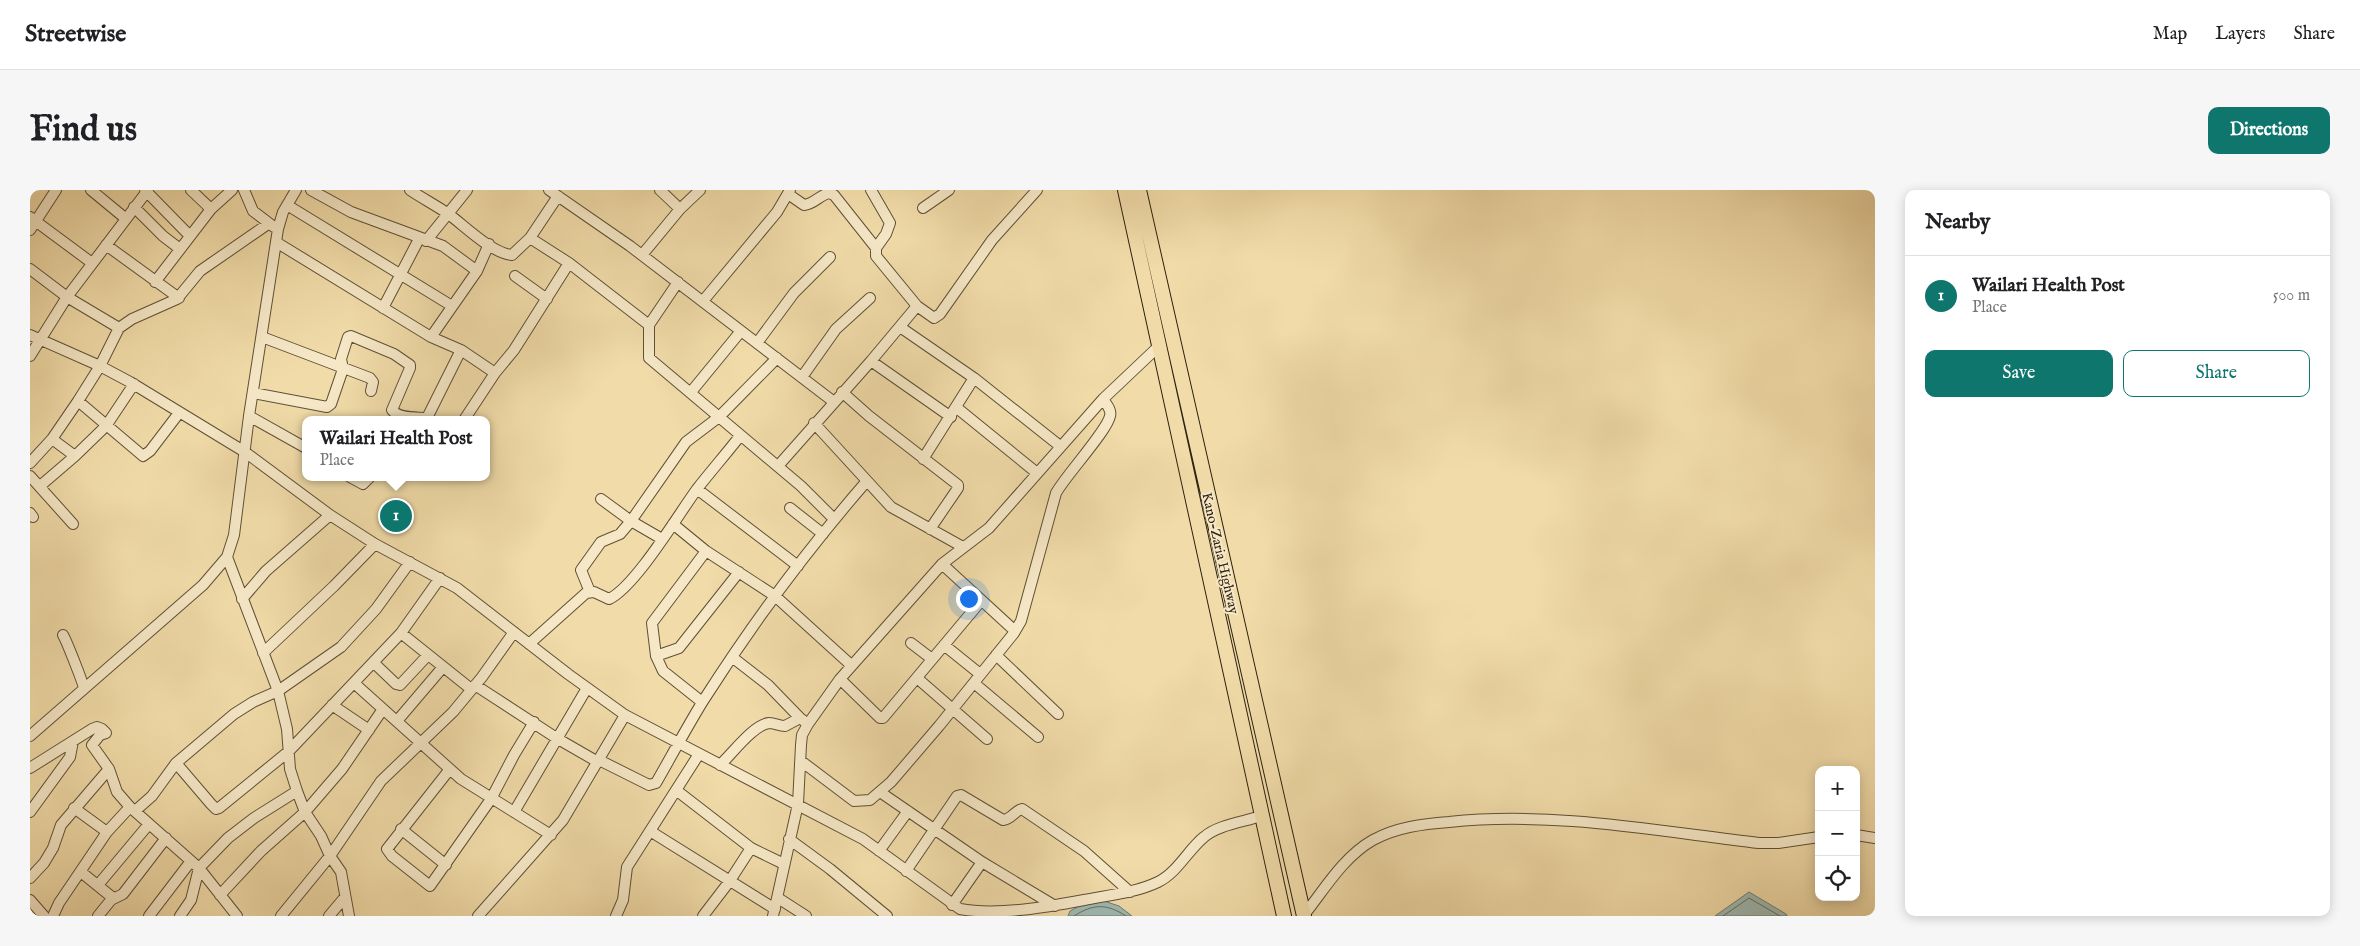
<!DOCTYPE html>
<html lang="en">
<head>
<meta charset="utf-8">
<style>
	:root { --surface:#fff; --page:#f6f6f6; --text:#202124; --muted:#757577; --line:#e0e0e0; --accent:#0f766e }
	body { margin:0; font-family:"IM FELL English",serif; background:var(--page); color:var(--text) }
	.controls { position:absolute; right:15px; bottom:15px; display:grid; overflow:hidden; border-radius:10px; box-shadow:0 2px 12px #0003 }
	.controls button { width:45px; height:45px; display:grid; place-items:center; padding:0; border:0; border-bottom:1px solid var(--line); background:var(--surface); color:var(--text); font:25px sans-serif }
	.you { position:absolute; left:938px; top:408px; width:18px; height:18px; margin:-12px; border:4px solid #fff; border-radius:50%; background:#1a73e8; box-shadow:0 0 0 8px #1a73e833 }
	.badge { display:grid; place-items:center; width:32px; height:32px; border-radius:50%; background:var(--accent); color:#fff; font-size:16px; font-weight:700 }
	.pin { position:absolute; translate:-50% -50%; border:2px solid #fff; box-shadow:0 1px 5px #0006 }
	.popup { position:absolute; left:272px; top:226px; width:188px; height:65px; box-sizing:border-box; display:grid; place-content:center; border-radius:10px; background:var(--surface); filter:drop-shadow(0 1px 4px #0005); font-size:16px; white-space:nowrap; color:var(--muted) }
	.popup b { font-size:19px; color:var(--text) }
	.popup::after { content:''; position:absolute; left:50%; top:100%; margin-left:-10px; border:10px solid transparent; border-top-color:var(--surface) }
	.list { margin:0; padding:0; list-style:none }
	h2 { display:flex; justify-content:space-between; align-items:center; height:65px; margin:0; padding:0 20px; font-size:21px }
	h2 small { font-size:16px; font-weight:400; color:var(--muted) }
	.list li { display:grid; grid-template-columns:32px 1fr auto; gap:15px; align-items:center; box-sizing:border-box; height:80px; padding:0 20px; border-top:1px solid var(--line) }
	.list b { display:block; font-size:19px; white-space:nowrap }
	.list p { margin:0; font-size:16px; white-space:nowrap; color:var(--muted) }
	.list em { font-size:16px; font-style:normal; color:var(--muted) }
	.actions { display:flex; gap:10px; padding:15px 20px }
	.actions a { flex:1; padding:11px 0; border:1px solid var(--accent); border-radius:10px; text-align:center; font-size:18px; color:var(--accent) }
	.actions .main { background:var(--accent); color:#fff }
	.icon { flex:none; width:28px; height:28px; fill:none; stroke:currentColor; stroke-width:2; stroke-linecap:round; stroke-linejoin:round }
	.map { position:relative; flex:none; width:1845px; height:726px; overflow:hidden; border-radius:10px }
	header { display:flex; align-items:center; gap:30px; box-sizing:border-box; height:70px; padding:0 25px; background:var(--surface); border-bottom:1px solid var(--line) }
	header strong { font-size:24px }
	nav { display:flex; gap:28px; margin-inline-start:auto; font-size:18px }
	.intro { display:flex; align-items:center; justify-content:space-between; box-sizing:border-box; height:120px; padding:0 30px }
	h1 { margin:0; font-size:35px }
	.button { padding:12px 22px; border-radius:10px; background:var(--accent); color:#fff; font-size:18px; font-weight:700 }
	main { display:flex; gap:30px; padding:0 30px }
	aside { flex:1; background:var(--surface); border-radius:10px; box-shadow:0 2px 12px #0003 }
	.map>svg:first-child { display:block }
	.water { fill:#9eb9b2; stroke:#717c72 }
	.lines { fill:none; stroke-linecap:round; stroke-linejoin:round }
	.shore { stroke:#666d62; stroke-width:1 }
	.minor-casing { stroke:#5e5037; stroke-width:12 }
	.highway-casing { stroke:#2d2111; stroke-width:16 }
	.minor { stroke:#f6e8c7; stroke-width:10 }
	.highway { stroke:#f1dca9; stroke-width:14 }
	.labels { text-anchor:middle; stroke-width:4; stroke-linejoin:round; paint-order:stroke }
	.street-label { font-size:14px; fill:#2d2111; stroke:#f6e8c7 }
</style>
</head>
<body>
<header>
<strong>Streetwise</strong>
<nav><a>Map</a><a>Layers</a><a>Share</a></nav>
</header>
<div class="intro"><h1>Find us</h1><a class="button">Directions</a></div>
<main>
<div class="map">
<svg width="1845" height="726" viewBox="0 0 1845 726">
	<rect width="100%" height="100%" fill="#f1dca9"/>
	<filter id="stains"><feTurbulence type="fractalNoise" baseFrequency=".004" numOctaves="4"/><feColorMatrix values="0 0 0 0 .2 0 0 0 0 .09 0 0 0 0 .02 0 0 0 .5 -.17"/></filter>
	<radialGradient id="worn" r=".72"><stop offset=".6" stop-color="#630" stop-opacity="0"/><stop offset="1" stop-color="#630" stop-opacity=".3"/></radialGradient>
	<!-- water -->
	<path class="water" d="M1719 702 1756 724 1757 726H1685Z
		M1074 711 1089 716 1102 726H1038L1040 721 1055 713Z"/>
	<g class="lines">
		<!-- shore -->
		<path class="shore" d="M1044 726C1063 714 1076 713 1096 726
			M1693 726 1719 708 1750 726"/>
		<!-- minor casing -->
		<g class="minor-casing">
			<path id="minor" d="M61 0 95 28
				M115 0 160 46
				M161 0 181 19
				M214 0 223 21 244 37
				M281 0 321 22 413 56 447 81
				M380 0C392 8 405 15 417 23 434 35 461 63 482 65L500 48 528 6
				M519 0 600 56 804 212
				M630 0 650 19
				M841 0 860 33 856 44 846 58V66L887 116 904 128 910 124 962 50 1007 0
				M758 4 774 15C784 14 790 5 799 3L804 5 846 58
				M257 15 422 116
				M104 17 133 46 150 59
				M893 18 919 0
				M0 27 62 73
				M0 40 26 0
				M500 48 539 73 619 135
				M396 51 437 0
				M246 52 401 147 431 160 465 183
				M76 55 149 108
				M612 65 650 19 670 0
				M0 79 37 107 89 138
				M485 86 517 109
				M125 92 181 19 202 0
				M648 92 619 135V168L771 296 804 329
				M673 111 747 22 760 0
				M353 118 389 49
				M870 137 944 188 1030 256
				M0 145 70 176 100 192 215 262 300 325 345 354 427 398 538 484 595 525 833 649 930 719C967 726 1017 717 1054 710 1079 705 1105 703 1128 692 1147 683 1158 660 1174 647 1188 635 1213 632 1231 626
				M232 147 340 188 343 192 341 201
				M401 147 447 81 459 54
				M727 153 764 103 800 67
				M0 166 37 107 118 0
				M841 171 921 227
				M772 187 806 139 840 108
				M661 202 711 141
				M812 202 839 226 928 295V298L900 339
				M223 203 297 217 301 214 313 179 311 169 318 147 321 146 364 164 380 175V178L362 220C369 229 387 227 397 228L431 160
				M48 211 113 266 120 261 149 223
				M927 218 1007 283
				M219 226 276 258
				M434 230 465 183 484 160 539 73
				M784 233 861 317 933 357
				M22 249 45 266
				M893 269 944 188
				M0 273 22 249 48 211 70 176 89 138 102 129 147 109 170 81 238 34
				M748 276 841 171 887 116
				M0 286 43 334
				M320 287 333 294 340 287
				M10 296 45 266 76 236 104 194
				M667 299 768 376
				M571 309 601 331 632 349
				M760 318 793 344
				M0 323 3 327
				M643 334 676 361 745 406 821 475
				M197 367 248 501 257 539 260 579 267 601 275 622 291 646 300 666 311 682 319 726
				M912 374 985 441
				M560 402 551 380 571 352 590 344 601 331 656 252 689 227 747 168
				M212 409 236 381 300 325
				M371 443 441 499
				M33 445C37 452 54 495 54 499
				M881 453 902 469
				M499 454 556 403 564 402 579 409C605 397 648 325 667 299 681 281 696 264 710 246
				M914 455 950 484
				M233 463 304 396 345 354
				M966 465 1028 524
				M626 466 649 458 709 382
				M702 467 738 495 770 528
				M344 473 366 494 370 495 398 465
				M887 488 957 549
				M810 489 850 528H853L951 411
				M324 493 431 589 521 645
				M944 493 1008 547
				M445 495 528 549 568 572
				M672 512 633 481 626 466 622 433 676 361
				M302 515 339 540
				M367 531 413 477
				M0 546 173 395 197 367 204 345 219 226 248 39 253 22 266 0
				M569 570 619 595 626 593C642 565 657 537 673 511 722 434 777 360 836 292
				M771 571 824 611 840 610 861 592 909 536 984 443 991 431 1026 303C1036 285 1077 241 1080 226 1082 220 1076 214 1073 209
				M146 573 181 614 186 619 189 618 258 562 371 443 410 388
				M690 575C702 564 723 535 739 533 745 533 749 536 755 536L770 528 778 534
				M0 578 62 539 67 537 72 539 76 543 70 545 62 555 79 579 87 602 100 617 169 678 207 726
				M420 579 357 659 362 666 400 696 461 609 484 565 504 532
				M646 600 721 658 754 674
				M850 602 952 672 1025 716
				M44 618 77 642
				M105 621 122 606 146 573 204 524 223 512 248 501 311 457 346 419 380 372
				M0 622 40 567 43 551
				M484 622 557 498
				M371 639 416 675
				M620 641 745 719
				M1826 645 1845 648
				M759 649 800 679 857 726
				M849 661 878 621
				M876 681 927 606 931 605 973 630C982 629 984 621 992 619L1054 661 1100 702
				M51 682 83 708
				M0 688 14 673 23 658 31 635 79 579
				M68 695 119 634
				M190 705 231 661 275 622 312 579 353 519
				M748 708 776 726
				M0 710 14 726
				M922 715 952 672
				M1274 725C1294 700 1313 667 1343 650 1367 637 1393 634 1419 632 1523 621 1626 641 1729 653H1748L1789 647
				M23 726 29 713 77 642 100 617
				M68 726 81 710 93 704 136 648
				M119 726 161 671
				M150 726 161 710 169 678 198 648 224 628 267 601
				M251 726 300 666 351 591 423 522 452 487 484 442
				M299 726 315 707
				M448 726 533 630 595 525
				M586 726 593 710 597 677 669 564
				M673 726 699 692 721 658
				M743 726 768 614 771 555 772 545 778 534 810 489 912 374 959 338 1073 209 1129 156"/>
		</g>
		<!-- highway casing -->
		<g class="highway-casing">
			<path id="highway" d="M1095 0 1254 726
				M1109 0 1274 726"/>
		</g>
		<!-- minor -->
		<use href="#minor" class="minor"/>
		<!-- highway -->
		<use href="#highway" class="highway"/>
	</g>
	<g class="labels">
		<!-- street labels -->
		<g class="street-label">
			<text transform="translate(1191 363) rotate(77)" y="5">Kano-Zaria Highway</text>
		</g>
	</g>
	<rect width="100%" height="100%" filter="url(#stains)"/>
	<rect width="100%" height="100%" fill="url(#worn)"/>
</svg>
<div class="controls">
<button>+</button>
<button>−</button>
<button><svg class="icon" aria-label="locate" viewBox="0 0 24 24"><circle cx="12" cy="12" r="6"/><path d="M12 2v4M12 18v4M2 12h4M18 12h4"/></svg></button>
</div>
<div class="you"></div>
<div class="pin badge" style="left:366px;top:326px">1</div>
<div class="popup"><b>Wailari Health Post</b>Place</div>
</div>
<aside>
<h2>Nearby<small></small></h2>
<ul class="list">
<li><span class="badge">1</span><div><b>Wailari Health Post</b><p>Place</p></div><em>500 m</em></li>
</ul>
<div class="actions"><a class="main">Save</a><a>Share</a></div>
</aside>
</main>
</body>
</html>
